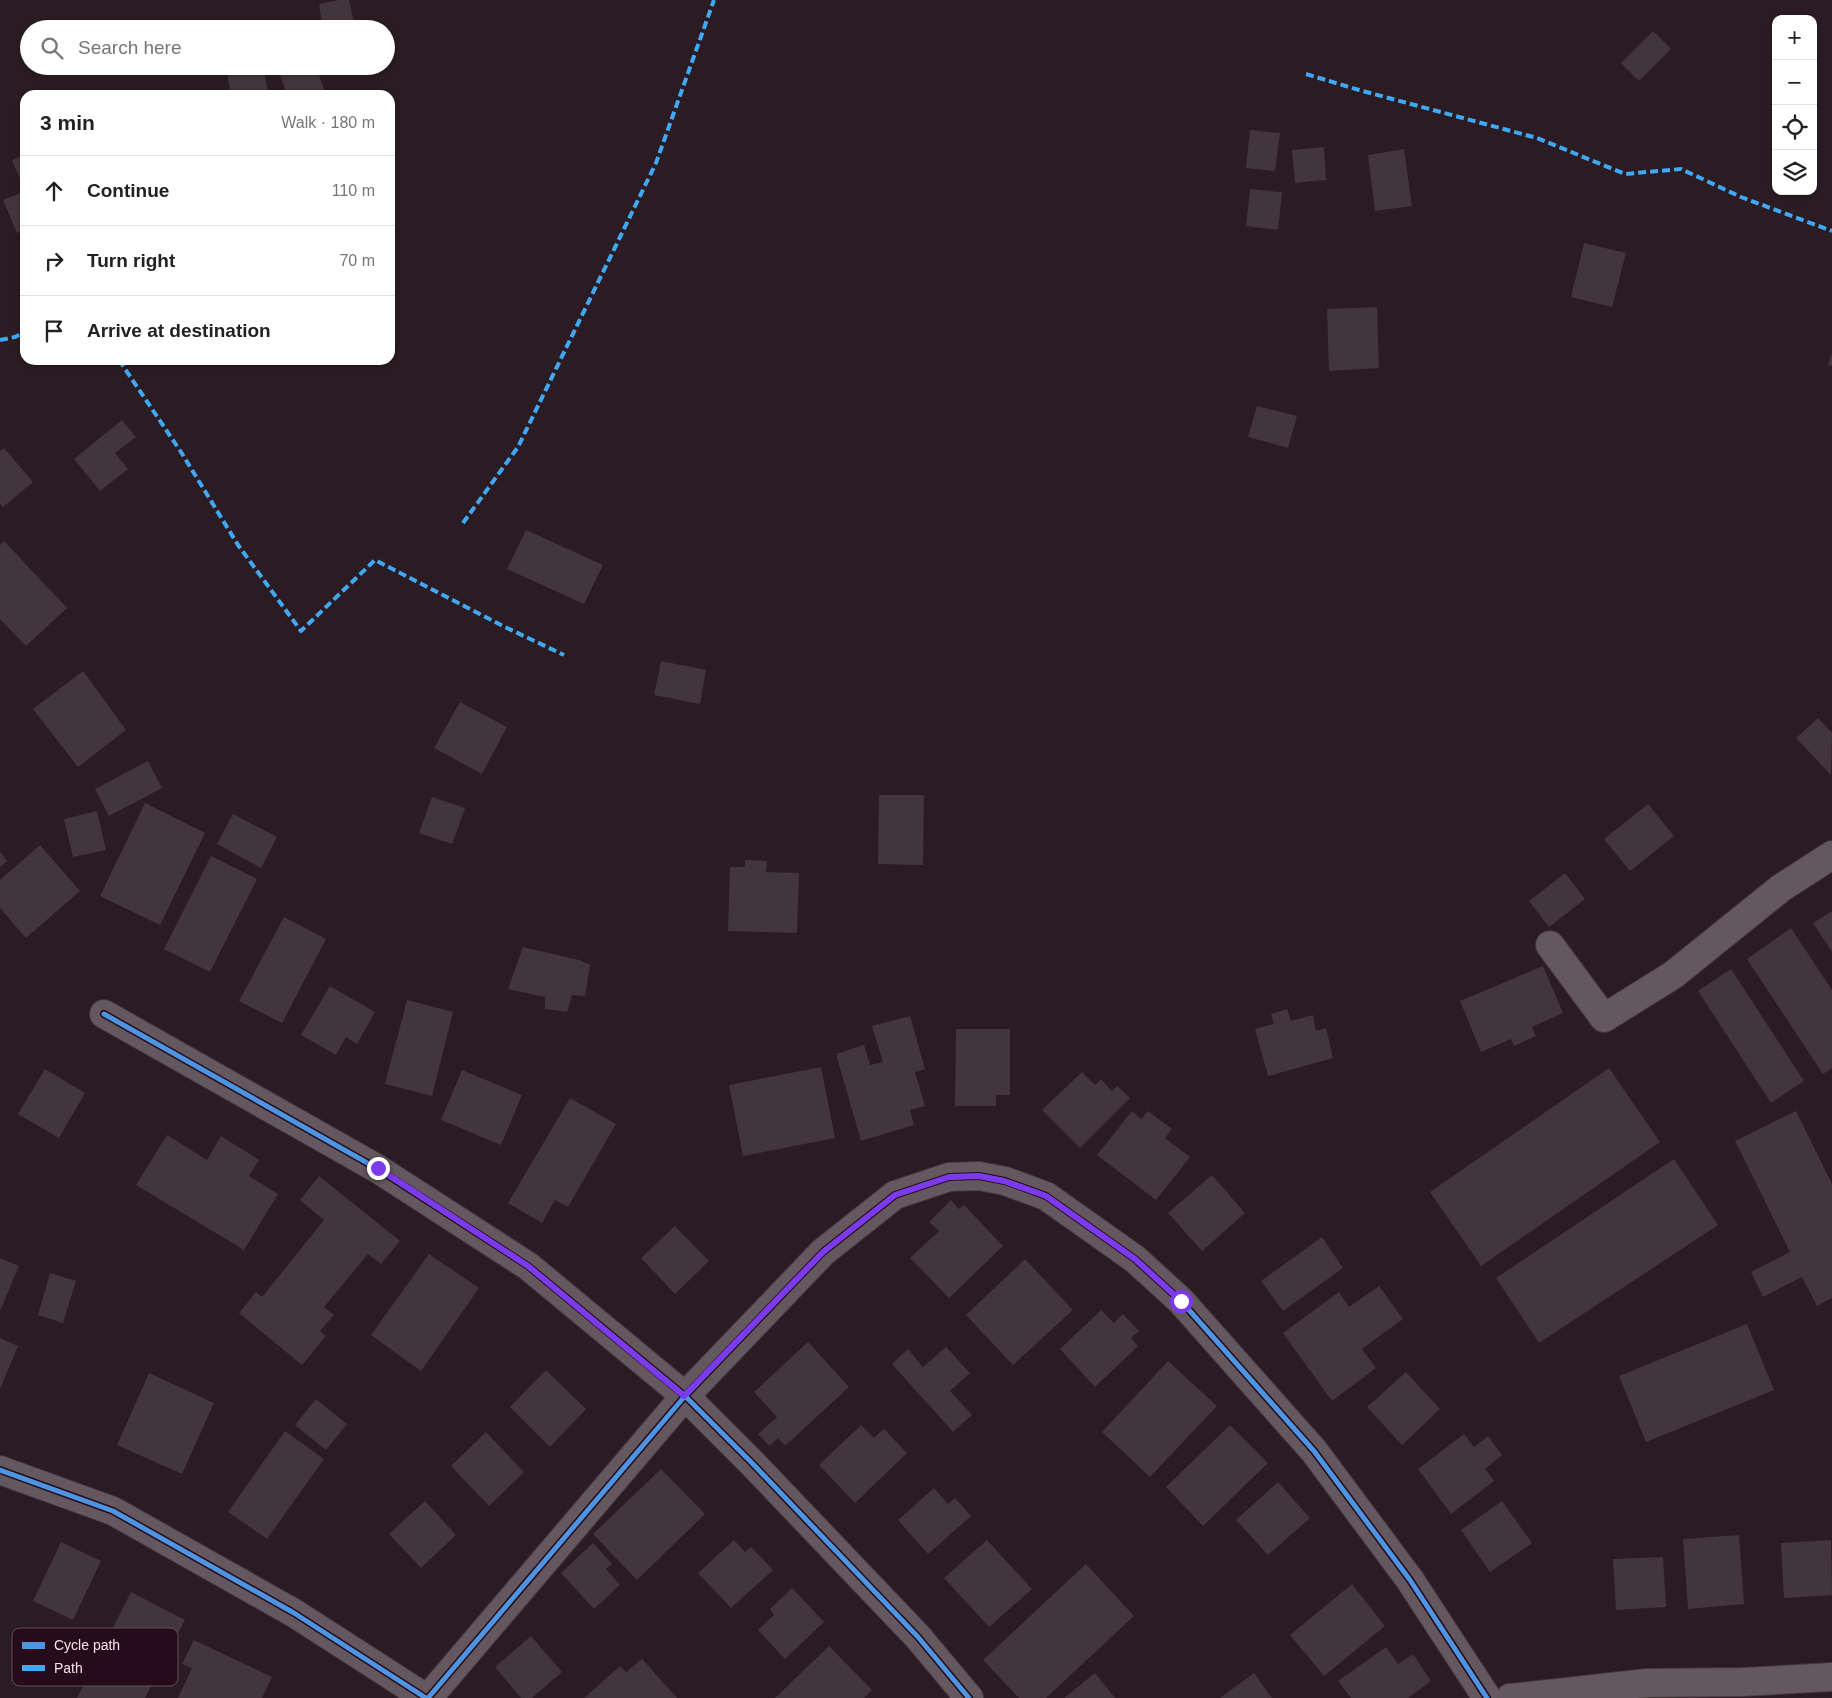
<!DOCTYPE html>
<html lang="en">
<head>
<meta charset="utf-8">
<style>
	:root { --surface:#fff; --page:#f2f2f2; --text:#222; --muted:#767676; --line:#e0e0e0 }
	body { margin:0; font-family:Arial,sans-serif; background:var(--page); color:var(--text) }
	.controls { position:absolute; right:15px; top:15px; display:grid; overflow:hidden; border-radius:10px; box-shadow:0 1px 4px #0004 }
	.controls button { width:45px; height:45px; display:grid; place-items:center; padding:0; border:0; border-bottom:1px solid var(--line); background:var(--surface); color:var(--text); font:25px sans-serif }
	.stop { position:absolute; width:15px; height:15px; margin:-11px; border:4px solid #7c3aed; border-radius:50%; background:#fff }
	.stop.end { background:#7c3aed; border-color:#fff; box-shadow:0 1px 5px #0008 }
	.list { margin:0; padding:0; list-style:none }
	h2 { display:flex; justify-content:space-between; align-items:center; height:65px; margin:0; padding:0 20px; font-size:21px }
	h2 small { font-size:16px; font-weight:400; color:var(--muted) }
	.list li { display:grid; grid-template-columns:32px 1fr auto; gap:15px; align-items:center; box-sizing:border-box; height:70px; padding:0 20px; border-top:1px solid var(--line) }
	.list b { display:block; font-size:19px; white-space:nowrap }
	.list em { font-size:16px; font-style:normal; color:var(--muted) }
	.icon { flex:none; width:28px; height:28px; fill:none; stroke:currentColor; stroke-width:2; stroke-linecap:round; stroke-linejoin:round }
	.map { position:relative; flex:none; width:1832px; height:1698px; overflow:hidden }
	.search { position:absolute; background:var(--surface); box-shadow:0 1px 4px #0004; left:20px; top:20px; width:375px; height:55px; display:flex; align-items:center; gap:12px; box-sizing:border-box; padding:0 18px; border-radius:28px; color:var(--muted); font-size:19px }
	.panel { position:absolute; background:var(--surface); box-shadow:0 1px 4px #0004; left:20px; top:90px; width:375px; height:275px; border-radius:15px }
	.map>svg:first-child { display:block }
	.building { fill:#43353c }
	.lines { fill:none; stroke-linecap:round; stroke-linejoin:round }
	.street-casing { stroke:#43373c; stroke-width:30 }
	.street { stroke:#64575e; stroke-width:28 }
	.quiet { stroke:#3fa9f5; stroke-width:4; stroke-dasharray:8 4; stroke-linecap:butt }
	.cycleway-casing { stroke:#260c1a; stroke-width:8 }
	.cycleway { stroke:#4d94e3; stroke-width:5 }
	.route { stroke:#7c3aed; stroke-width:6 }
	.key { fill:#260c1a; stroke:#654c59; stroke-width:1 }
	.key-label { font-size:14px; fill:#f7e2eb }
</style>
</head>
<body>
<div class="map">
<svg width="1832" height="1698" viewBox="0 0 1832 1698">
	<rect width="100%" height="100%" fill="#2b1b23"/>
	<!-- building -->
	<path class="building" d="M339 0H349L355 27 345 29H323L319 4Z
		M301 23 303 29H286V28Z
		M1653 31 1671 49 1639 81 1621 63Z
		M226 66H263L268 92 253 95H231Z
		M277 66H316L326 95H287Z
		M1250 130 1280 133 1275 171 1246 168Z
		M1324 147 1326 180 1295 183 1292 150Z
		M1404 149 1412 206 1375 211 1368 155Z
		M25 155V191L12 160Z
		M1250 189 1282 192 1278 230 1246 226Z
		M25 191V230L17 233 3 200Z
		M1584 243 1626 253 1612 307 1571 297Z
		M1377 307 1379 368 1329 371 1327 309Z
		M1832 353V366L1828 365Z
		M1257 406 1297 416 1288 448 1248 437Z
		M122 420 136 437 115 453 128 469 100 491 74 459Z
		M4 448 33 482 3 507 0 504V451Z
		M526 530 603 565 584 604 507 569Z
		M4 541 67 608 26 646 0 619V545Z
		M661 661 706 670 700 704 654 695Z
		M83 671 126 730 78 767 33 709Z
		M460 702 507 727 482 774 434 748Z
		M1818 718 1832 733 1831 775 1796 738Z
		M148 761 162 788 109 816 95 789Z
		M879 795H924L923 865 878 864Z
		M432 797 465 808 452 844 419 833Z
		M145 803 205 833 160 925 100 896Z
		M1648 804 1674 836 1630 871 1604 839Z
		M97 811 106 850 73 857 64 819Z
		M233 814 277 837 261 868 217 844Z
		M40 845 80 891 26 938 0 908V880Z
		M0 852 7 861 0 867Z
		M211 856 257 879 210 972 164 949Z
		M745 860 767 861 766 872 799 873 797 933 728 931 730 867H745Z
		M1565 873 1585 899 1549 927 1529 901Z
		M1832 911V952L1813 923Z
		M284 917 326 939 282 1023 239 1001Z
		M1791 928 1832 990V1068L1823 1074 1747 959Z
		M523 947 579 960 590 965 585 996 572 995 567 1012 545 1009V997L508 989Z
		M1543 966 1563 1013 1532 1027 1536 1036 1514 1046 1511 1039 1481 1052 1460 1001Z
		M1731 969 1804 1081 1771 1103 1698 991Z
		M330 986 375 1012 357 1044 346 1037 336 1055 301 1035Z
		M407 1000 453 1012 432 1096 385 1084Z
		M1287 1009 1291 1021 1313 1015 1316 1031 1326 1028 1333 1058 1268 1076 1255 1029 1274 1024 1271 1014Z
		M910 1016 925 1069 915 1072 925 1106 910 1110 914 1125 861 1141 836 1054 864 1045 870 1065 883 1062 872 1026Z
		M956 1029H1010V1095H996V1106H955Z
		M821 1067 835 1138 743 1156 729 1085Z
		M1609 1068 1660 1142 1481 1266 1430 1192Z
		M45 1069 85 1093 59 1138 18 1114Z
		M462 1070 522 1095 501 1145 441 1120Z
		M1082 1072 1095 1085 1101 1079 1112 1091 1117 1086 1130 1098 1080 1148 1042 1110Z
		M570 1098 616 1124 568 1207 555 1200 542 1223 508 1203Z
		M1132 1111 1141 1119 1148 1111 1172 1129 1165 1138 1190 1157 1156 1200 1097 1155Z
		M1796 1111 1832 1184V1298L1817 1306 1802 1277 1763 1297 1751 1272 1790 1252 1735 1141Z
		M167 1135 207 1160 221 1136 259 1160 249 1176 278 1194 244 1250 136 1185Z
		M1674 1159 1718 1225 1539 1343 1496 1278Z
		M1212 1175 1245 1213 1202 1251 1168 1213Z
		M319 1176 400 1241 381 1264 368 1254 324 1307 334 1315 320 1331 326 1336 302 1365 239 1313 256 1292 262 1297 324 1220 300 1200Z
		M951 1200 959 1209 964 1205 1003 1246 949 1298 910 1258 939 1231 929 1222Z
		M675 1226 709 1261 675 1294 641 1258Z
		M1322 1237 1343 1268 1283 1311 1261 1281Z
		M429 1254 479 1288 421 1371 371 1335Z
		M0 1258 19 1266 0 1311Z
		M1025 1259 1073 1310 1013 1365 966 1315Z
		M50 1273 76 1281 63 1323 38 1315Z
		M1379 1286 1403 1319 1362 1349 1376 1368 1332 1401 1283 1333 1339 1292 1349 1307Z
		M1101 1310 1114 1323 1123 1314 1139 1331 1131 1338 1138 1346 1095 1387 1060 1349Z
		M1747 1324 1774 1390 1646 1442 1619 1376Z
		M0 1338 18 1346 0 1389Z
		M808 1342 849 1387 785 1446 778 1438 769 1446 758 1434 777 1417 754 1392Z
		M946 1347 970 1373 950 1391 972 1415 953 1432 892 1364 908 1349 923 1367Z
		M1168 1361 1217 1406 1150 1477 1102 1432Z
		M546 1370 586 1409 550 1447 510 1407Z
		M1406 1372 1440 1409 1402 1445 1367 1407Z
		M149 1373 214 1403 182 1474 117 1445Z
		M316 1399 347 1424 326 1450 295 1425Z
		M861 1425 874 1438 884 1429 907 1453 855 1503 819 1465Z
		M1230 1425 1268 1463 1203 1526 1166 1487Z
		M285 1431 324 1459 267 1539 228 1512Z
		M486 1432 524 1472 489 1506 451 1466Z
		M1464 1434 1474 1447 1488 1436 1502 1455 1485 1469 1494 1481 1451 1514 1418 1469Z
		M661 1469 705 1514 637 1580 593 1534Z
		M1278 1482 1310 1518 1268 1555 1236 1520Z
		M934 1488 948 1504 955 1498 971 1516 928 1554 898 1520Z
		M425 1501 456 1535 421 1568 389 1534Z
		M1502 1501 1532 1543 1490 1572 1461 1530Z
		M1739 1535 1744 1604 1688 1609 1683 1539Z
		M734 1540 745 1552 751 1547 773 1570 731 1608 698 1573Z
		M987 1540 1032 1589 989 1627 944 1578Z
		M1831 1540 1832 1595 1784 1598 1781 1543Z
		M61 1542 101 1561 73 1620 33 1601Z
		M593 1543 612 1564 606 1569 620 1585 594 1609 561 1573Z
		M1663 1557 1666 1607 1616 1610 1613 1559Z
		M1086 1564 1134 1616 1046 1698H1019L983 1660Z
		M1352 1584 1385 1626 1324 1676 1290 1635Z
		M792 1588 824 1622 785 1659 758 1630 774 1615 770 1609Z
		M131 1592 185 1620 149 1690 145 1698H77Z
		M531 1636 562 1672 532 1698H521L495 1667Z
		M194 1640 272 1677 262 1698H178L192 1668 182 1664Z
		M829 1646 872 1690 864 1698H775Z
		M1386 1647 1398 1664 1413 1654 1431 1681 1408 1698H1351L1338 1681Z
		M642 1659 677 1698H584L620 1666 626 1672Z
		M1095 1673 1115 1698H1064Z
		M1254 1673 1272 1698H1220Z"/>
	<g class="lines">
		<!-- street casing -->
		<g class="street-casing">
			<path id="street" d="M1550 945 1604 1018 1673 975 1781 888 1832 855
				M104 1014 378 1169 528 1266 685 1396 753 1464 918 1637 969 1698
				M0 1470 113 1511 294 1613 426 1698
				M428 1698 685 1396 823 1252 895 1195 949 1177 979 1176 1005 1181 1046 1196 1135 1259 1181 1301 1314 1451 1410 1580 1487 1698
				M1510 1698 1647 1683 1743 1682 1832 1677"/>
		</g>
		<!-- street -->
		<use href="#street" class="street"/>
		<!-- quiet -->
		<path class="quiet" d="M1306 74 1359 90 1537 138 1625 174 1681 169 1741 197 1832 231
			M0 340 15 337 25 332
			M119 360 181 452 238 545 301 631 375 560 505 627 564 655
			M463 523 518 447 656 163 714 0"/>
		<!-- cycleway casing -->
		<g class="cycleway-casing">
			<path id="cycleway" d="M104 1014 378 1169 528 1266 685 1396 753 1464 918 1637 969 1698
				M0 1470 113 1511 294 1613 426 1698
				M428 1698 685 1396 823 1252 895 1195 949 1177 979 1176 1005 1181 1046 1196 1135 1259 1181 1301 1314 1451 1410 1580 1487 1698"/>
		</g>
		<!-- cycleway -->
		<use href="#cycleway" class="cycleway"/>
	</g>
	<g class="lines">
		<!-- route -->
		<path class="route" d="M378 1168 528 1266 684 1396 823 1252 895 1195 949 1177 979 1176 1004 1181 1046 1196 1135 1259 1181 1301"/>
	</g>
	<!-- legend -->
	<rect x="12" y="1628" width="166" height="58" rx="8" class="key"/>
	<rect x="22" y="1642" width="23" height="7" fill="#4d94e3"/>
	<rect x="22" y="1665" width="23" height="6" fill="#3fa9f5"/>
	<g class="key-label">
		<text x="54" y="1650">Cycle path</text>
		<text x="54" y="1673">Path</text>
	</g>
</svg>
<div class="controls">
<button>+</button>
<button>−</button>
<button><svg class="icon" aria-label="locate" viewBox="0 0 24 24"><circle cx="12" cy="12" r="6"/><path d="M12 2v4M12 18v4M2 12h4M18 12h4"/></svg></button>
<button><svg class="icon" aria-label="layers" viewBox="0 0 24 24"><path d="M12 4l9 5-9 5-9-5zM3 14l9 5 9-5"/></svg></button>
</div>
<div class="stop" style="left:1181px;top:1301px"></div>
<div class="stop end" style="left:378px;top:1168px"></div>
<div class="search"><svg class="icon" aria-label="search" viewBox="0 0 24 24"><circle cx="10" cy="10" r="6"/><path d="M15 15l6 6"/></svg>Search here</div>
<section class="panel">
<h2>3 min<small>Walk · 180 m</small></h2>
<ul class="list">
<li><svg class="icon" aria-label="ahead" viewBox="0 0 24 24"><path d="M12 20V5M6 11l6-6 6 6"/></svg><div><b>Continue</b></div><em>110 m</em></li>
<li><svg class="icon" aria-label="right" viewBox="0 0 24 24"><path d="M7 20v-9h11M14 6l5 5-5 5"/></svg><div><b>Turn right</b></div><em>70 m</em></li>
<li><svg class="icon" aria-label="arrive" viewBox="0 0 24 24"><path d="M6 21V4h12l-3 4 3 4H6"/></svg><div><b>Arrive at destination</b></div></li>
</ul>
</section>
</div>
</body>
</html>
